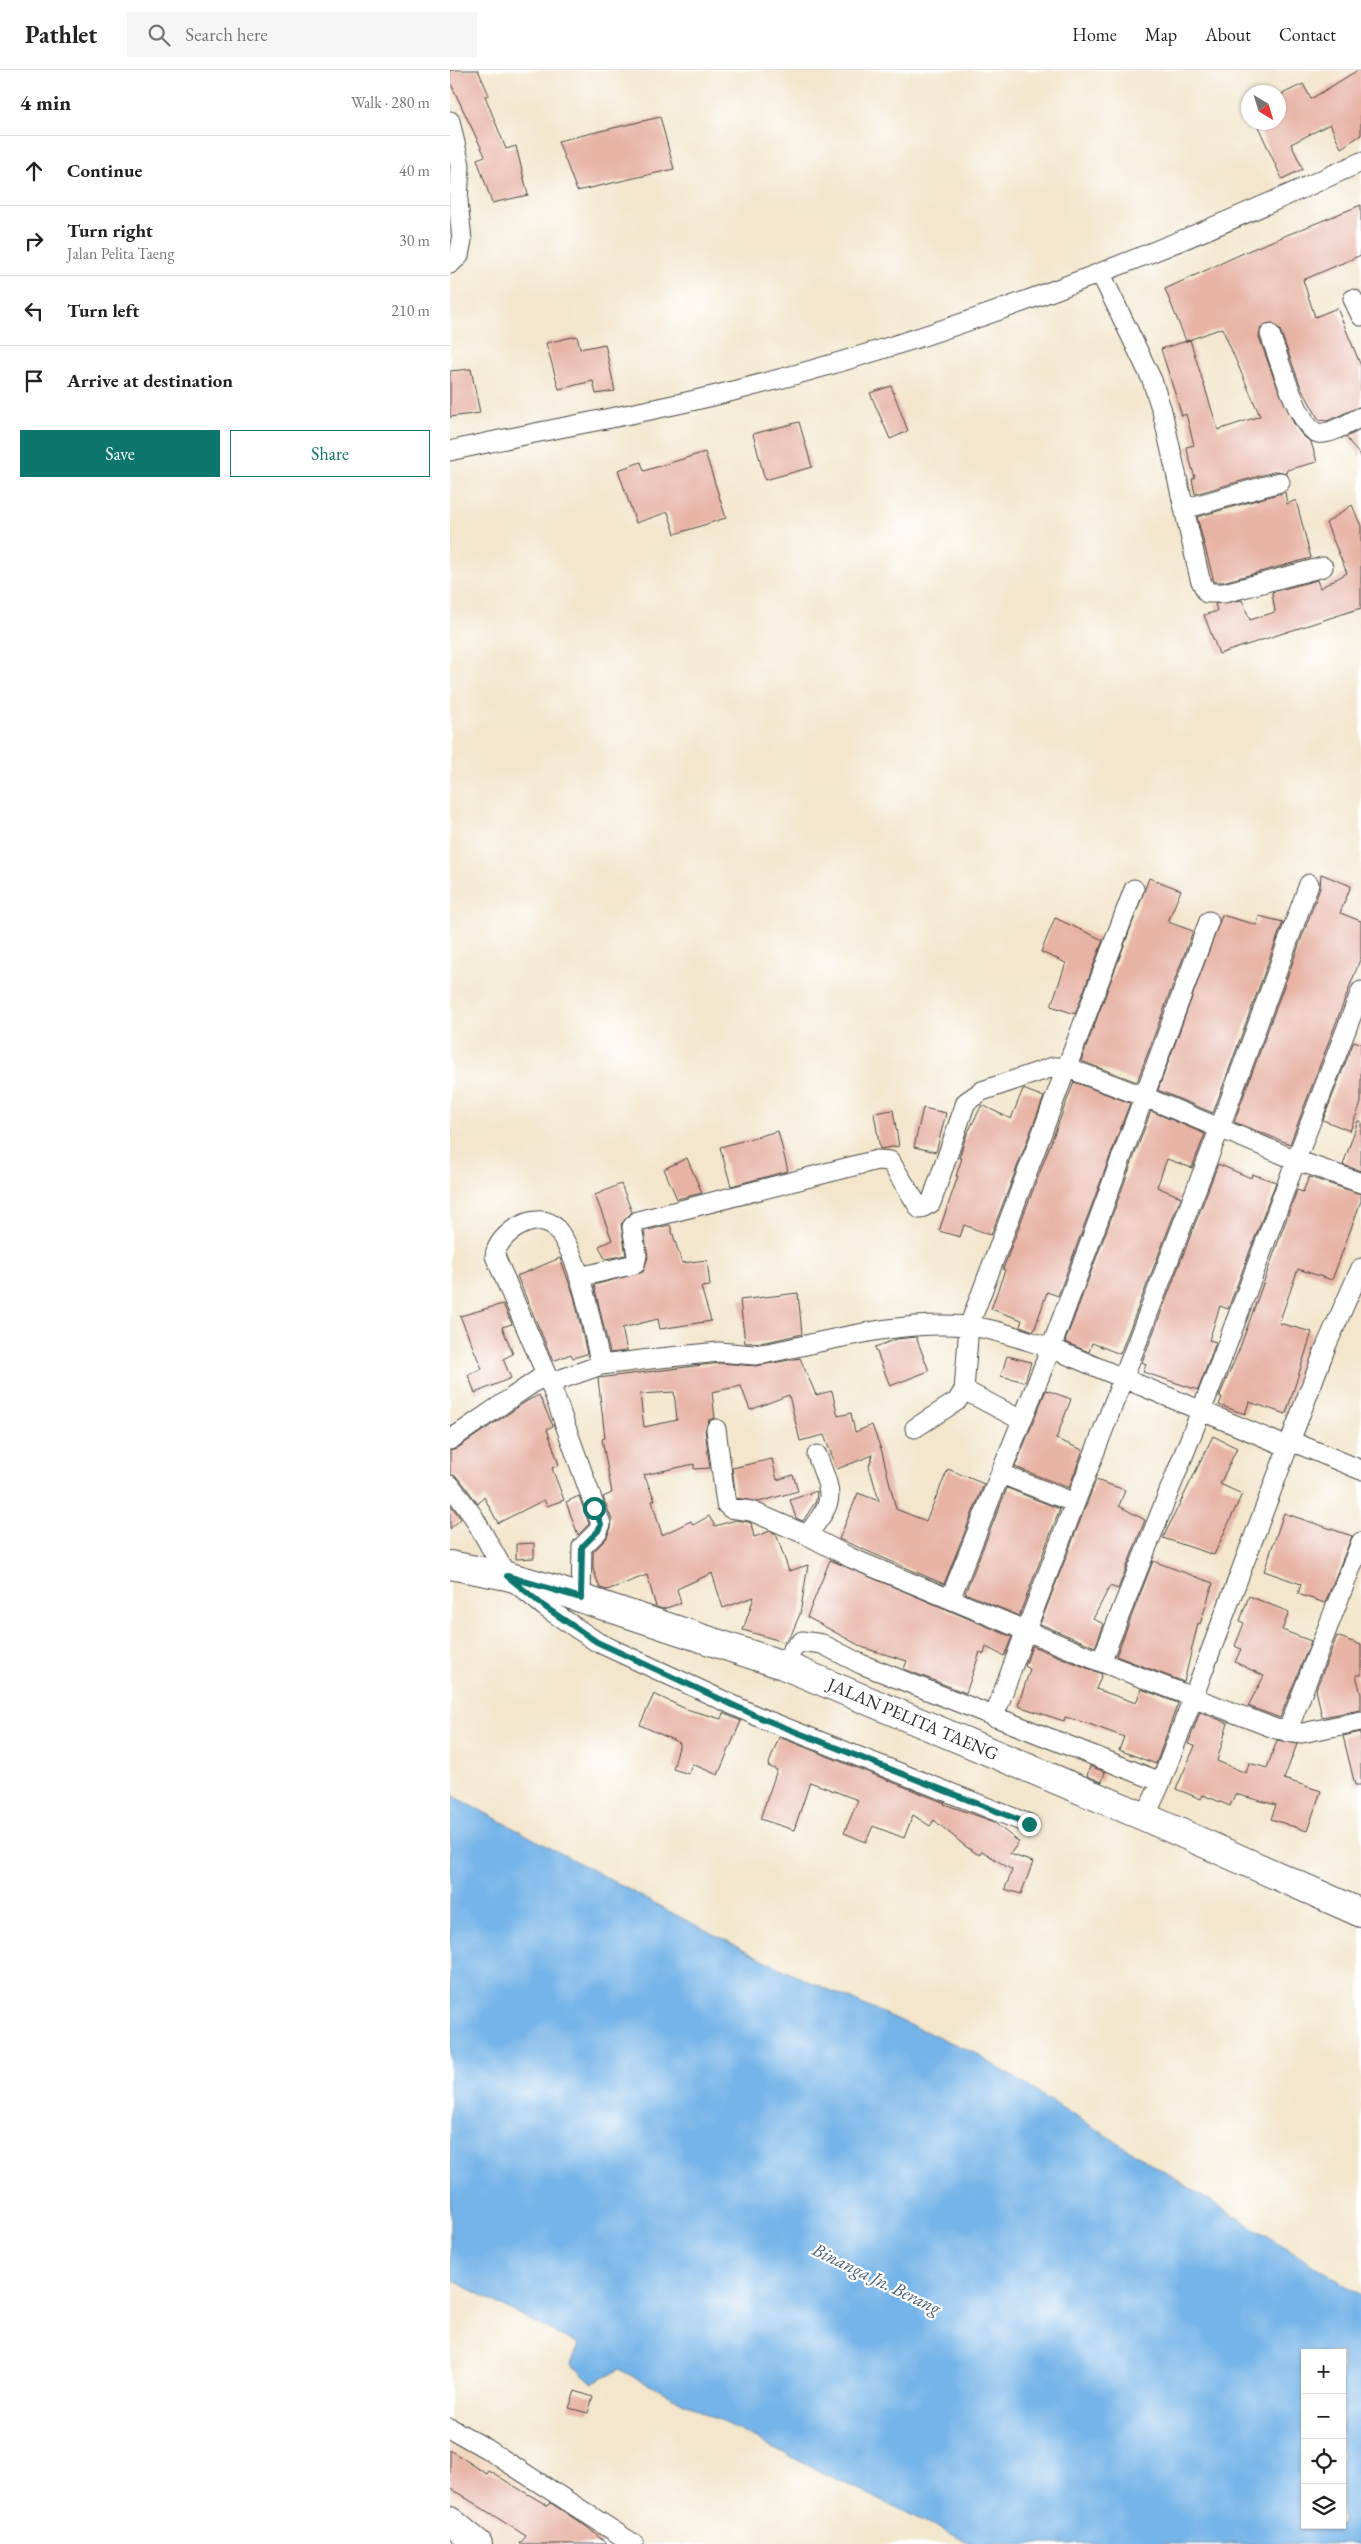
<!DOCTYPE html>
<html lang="en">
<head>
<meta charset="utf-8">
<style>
	:root { --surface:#fff; --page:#f6f6f6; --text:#222; --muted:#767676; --line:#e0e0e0; --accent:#0f766e }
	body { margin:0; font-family:"EB Garamond",serif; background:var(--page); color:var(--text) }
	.controls { position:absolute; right:15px; bottom:15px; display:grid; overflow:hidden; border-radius:0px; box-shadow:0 1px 4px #0004 }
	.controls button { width:45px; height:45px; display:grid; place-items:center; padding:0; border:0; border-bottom:1px solid var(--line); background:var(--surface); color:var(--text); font:25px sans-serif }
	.compass { position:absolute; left:791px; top:15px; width:45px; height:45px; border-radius:50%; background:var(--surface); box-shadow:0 1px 4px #0004; rotate:142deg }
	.stop { position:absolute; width:15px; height:15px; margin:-11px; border:4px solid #0f766e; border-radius:50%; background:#fff }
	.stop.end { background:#0f766e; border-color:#fff; box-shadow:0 1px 5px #0008 }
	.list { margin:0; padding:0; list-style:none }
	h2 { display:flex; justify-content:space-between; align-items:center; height:65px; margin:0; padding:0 20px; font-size:21px }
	h2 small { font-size:16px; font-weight:400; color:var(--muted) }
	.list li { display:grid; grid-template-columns:32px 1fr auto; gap:15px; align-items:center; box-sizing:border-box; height:70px; padding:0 20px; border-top:1px solid var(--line) }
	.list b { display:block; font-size:19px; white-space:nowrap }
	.list p { margin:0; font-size:16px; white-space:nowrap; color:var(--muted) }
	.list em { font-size:16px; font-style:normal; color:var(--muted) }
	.actions { display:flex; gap:10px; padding:15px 20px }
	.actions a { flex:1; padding:11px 0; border:1px solid var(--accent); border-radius:0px; text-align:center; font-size:18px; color:var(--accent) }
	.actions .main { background:var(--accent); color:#fff }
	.icon { flex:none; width:28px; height:28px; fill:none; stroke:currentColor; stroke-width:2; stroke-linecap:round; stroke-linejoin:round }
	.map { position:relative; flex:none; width:911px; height:2474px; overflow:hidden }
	header { display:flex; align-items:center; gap:30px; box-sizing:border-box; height:70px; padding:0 25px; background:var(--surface); border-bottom:1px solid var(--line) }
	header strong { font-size:24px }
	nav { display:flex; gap:28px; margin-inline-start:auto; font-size:18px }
	.search { width:350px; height:45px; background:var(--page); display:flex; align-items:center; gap:12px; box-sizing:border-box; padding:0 18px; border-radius:0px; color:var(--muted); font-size:19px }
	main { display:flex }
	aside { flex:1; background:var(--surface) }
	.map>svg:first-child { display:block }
	.built { fill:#f0d6bc }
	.water { fill:#74b4e8; stroke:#50708a; fill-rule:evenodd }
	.building { fill:#e7b3a4; fill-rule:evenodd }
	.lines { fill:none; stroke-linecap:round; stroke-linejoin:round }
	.street-casing { stroke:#494743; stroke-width:21 }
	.secondary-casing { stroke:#494743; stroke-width:30 }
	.highway-casing { stroke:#494743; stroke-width:30 }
	.street { stroke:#fff; stroke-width:19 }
	.secondary { stroke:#fff; stroke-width:28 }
	.highway { stroke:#fff; stroke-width:28 }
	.route { stroke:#0f766e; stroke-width:6 }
	.labels { text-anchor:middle; stroke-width:4.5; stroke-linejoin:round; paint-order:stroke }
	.street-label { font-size:18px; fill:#2b2b2b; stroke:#fff }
	.water-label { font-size:19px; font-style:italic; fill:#455b6d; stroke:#fff }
</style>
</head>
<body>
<header>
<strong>Pathlet</strong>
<div class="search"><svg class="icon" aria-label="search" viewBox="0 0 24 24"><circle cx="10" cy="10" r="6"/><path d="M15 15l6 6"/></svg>Search here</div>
<nav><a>Home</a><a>Map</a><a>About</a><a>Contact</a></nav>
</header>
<main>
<aside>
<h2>4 min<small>Walk · 280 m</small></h2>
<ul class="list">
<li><svg class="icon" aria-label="ahead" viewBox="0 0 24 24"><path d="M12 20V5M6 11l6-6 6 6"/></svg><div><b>Continue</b></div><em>40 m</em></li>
<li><svg class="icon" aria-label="right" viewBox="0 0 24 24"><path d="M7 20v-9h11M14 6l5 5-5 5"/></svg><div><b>Turn right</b><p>Jalan Pelita Taeng</p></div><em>30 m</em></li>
<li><svg class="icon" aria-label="left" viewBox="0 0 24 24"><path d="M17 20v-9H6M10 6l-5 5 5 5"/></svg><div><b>Turn left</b></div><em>210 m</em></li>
<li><svg class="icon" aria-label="arrive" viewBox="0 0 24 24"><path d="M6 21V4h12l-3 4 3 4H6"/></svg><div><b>Arrive at destination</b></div></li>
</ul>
<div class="actions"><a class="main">Save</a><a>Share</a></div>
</aside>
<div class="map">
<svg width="911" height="2474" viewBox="0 0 911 2474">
	<rect width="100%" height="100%" fill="#fff"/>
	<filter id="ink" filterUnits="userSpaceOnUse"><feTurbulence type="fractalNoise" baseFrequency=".02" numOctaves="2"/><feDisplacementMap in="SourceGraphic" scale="10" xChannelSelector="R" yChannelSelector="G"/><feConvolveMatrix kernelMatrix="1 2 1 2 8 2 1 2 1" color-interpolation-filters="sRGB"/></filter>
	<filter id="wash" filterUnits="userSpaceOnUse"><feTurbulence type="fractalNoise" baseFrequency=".0096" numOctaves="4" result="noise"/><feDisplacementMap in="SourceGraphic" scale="20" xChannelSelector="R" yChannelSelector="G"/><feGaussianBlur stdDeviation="1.12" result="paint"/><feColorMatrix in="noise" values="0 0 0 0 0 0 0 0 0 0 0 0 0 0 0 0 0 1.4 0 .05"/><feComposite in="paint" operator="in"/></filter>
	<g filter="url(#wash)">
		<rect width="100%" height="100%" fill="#f3e6cc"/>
		<!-- built -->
		<path class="built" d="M0 2363 179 2474H46L0 2439Z"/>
		<!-- water -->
		<path class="water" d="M0 1724 226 1845 342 1904 523 1982 911 2225V2474H522L361 2397 170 2300 143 2313 121 2294 129 2275 0 2209ZM855 2283H892V2455H855Z"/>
		<g id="blocks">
			<!-- building -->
			<path class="building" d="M0 0H28L39 25 35 26 56 79 66 76 78 125 42 133 27 89 35 86 0 12Z
				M908 0H911V65L891 78 880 54 841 74 853 99 832 109 806 52H828V26L853 14 861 29Z
				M210 47 224 99 127 121 108 71Z
				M911 135V185L853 210 865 247 887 238 911 296V336L877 351 869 350 850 315 830 260 823 253 816 254 811 257 809 267 823 306 844 354 852 365 861 372 867 392 837 400 836 403 827 401 745 424 742 409 745 408 736 377 744 375 736 344 732 346 711 279 740 270 768 360 810 346 772 258 736 271 715 219 800 180Z
				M127 266 130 279 155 274 165 321 146 324 143 311 109 319 96 273Z
				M21 299 30 343 0 347V301Z
				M441 316 458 361 440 369 420 323Z
				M349 352 362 397 315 410 303 364Z
				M911 360V387L896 367Z
				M255 382 276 448 225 464 218 442 186 453 168 400 191 392 194 401Z
				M835 422 837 434 846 430 861 488 773 512H764L747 447Z
				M902 435 911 456V538L769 584 754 545 767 541 765 534 792 530 800 550 825 542 822 522 867 510 870 518 897 503 876 453Z
				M871 804 901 816 890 843 911 851V887L840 1074 784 1052 870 818Z
				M699 808 731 820 718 852 743 861 687 1012 631 991Z
				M772 845 807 855 809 846 833 852 763 1043 708 1020Z
				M605 848 653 870 625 944 601 936 616 893 591 882Z
				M904 971 911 974V1033L900 1061 873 1050Z
				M624 1012 680 1033 608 1226 597 1222 584 1261 570 1256 572 1250 541 1239 555 1200 553 1199Z
				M573 1019 594 1027 541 1165 514 1155 510 1167 489 1161 508 1106H506L512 1088H509L517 1064 532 1035 561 1049Z
				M473 1038 496 1043 486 1082 464 1077Z
				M443 1040 449 1076 430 1079 424 1043Z
				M701 1041 755 1064 742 1098 717 1089 707 1117 731 1127 670 1284 642 1273 639 1282 615 1272Z
				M908 1051H911V1101L893 1095Z
				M328 1061 338 1101 281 1116 270 1077Z
				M237 1088 252 1123 227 1129 214 1099Z
				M768 1094 801 1108 802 1104 826 1112 778 1239 770 1236 759 1270 766 1272 748 1320 693 1302 696 1294 692 1292Z
				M859 1107 911 1124V1131L882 1210 848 1199 829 1253 862 1262 836 1344 799 1332 795 1344 769 1335 772 1327H769L789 1280 847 1120 853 1122Z
				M171 1114 182 1142 171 1154 176 1185 155 1189 149 1176 162 1170 145 1125Z
				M220 1155 232 1193 257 1190 260 1216 251 1217 261 1251 210 1259 208 1249 172 1258 177 1281 160 1283 144 1215 193 1202 198 1187 194 1161Z
				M110 1188 124 1226 137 1284 123 1288 121 1284 103 1291 67 1206Z
				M348 1223 352 1264 316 1272 295 1273 290 1230Z
				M53 1234 62 1254 52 1257 63 1284 53 1289 61 1308 25 1323 18 1305 32 1299 10 1246Z
				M466 1267 479 1301 440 1316 425 1277 447 1269Z
				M557 1286 581 1292 575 1312 551 1306Z
				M350 1288 366 1325 382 1321 388 1346 401 1343 405 1362 422 1355 432 1382 446 1439 476 1451 498 1399 534 1414 494 1514 389 1469 408 1423 429 1431 419 1396 423 1385 387 1399 374 1365 350 1371 339 1325 300 1340 291 1316 262 1322 265 1348 259 1350 255 1360 260 1398 244 1399V1394L194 1405 205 1430 202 1431 212 1465 241 1451 243 1455 259 1446 265 1456 286 1450 298 1452 301 1453 304 1467 320 1461 326 1464 339 1501 358 1495 350 1544 341 1565 334 1572 293 1560 304 1527 273 1538 262 1503 227 1519 231 1533 213 1539 206 1537 197 1505 157 1520 150 1518 143 1499V1482L156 1469 161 1458 162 1450 153 1427 162 1423 152 1369 155 1368 148 1308 270 1293 306 1296ZM224 1322 227 1350 194 1357 190 1324Z
				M596 1320 621 1329 606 1369 633 1380 619 1418 565 1397Z
				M89 1325 103 1356 97 1359 109 1395 102 1398 114 1430 97 1436 94 1430 48 1453 34 1427 28 1434 9 1408 0 1404V1381L6 1379 77 1331Z
				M763 1366 787 1378 770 1414 792 1424 764 1485 713 1468Z
				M322 1389 327 1410 343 1405 348 1421 309 1432 286 1428 282 1398Z
				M646 1410 675 1420 669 1436 695 1450 668 1519 660 1516 643 1549 654 1554 645 1577 590 1554Z
				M557 1418 610 1439 569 1546 515 1523Z
				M367 1421 366 1431 353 1451 346 1448 340 1430Z
				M129 1426 139 1454 128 1465 116 1432Z
				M0 1434 11 1449 0 1459Z
				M834 1443 902 1466 875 1533 848 1524 851 1514 814 1501Z
				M84 1473V1488L66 1489V1474Z
				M380 1490 562 1567 554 1586 536 1577 534 1584 530 1582 516 1623 454 1599 457 1591 414 1578 357 1547Z
				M703 1491 763 1513 750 1554 748 1553 734 1612 666 1586Z
				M799 1526 839 1542 832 1560 861 1571 830 1648 798 1636 814 1606 785 1592 791 1579 785 1576 794 1553 790 1551Z
				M887 1566 911 1575V1605H906L911 1624V1640L872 1647 866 1619Z
				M582 1576 652 1604 646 1619 686 1633 691 1619 728 1633 706 1694 669 1680 674 1667 639 1654 615 1647 614 1651 568 1636 580 1599 575 1596Z
				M204 1624 236 1639 271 1649 273 1643 291 1651 268 1705 242 1694 239 1704 223 1699 230 1673 190 1655Z
				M750 1642 778 1653 767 1691 796 1703 799 1693 817 1698 827 1670 847 1674 834 1709 871 1721 857 1761 821 1749 826 1735 785 1724 780 1736 753 1725 751 1729 726 1719 745 1676 738 1674Z
				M911 1662V1715H905L893 1666Z
				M329 1667 495 1733 494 1734 542 1751 569 1772 560 1784 583 1792 571 1824 555 1819 562 1800 532 1781 529 1785 515 1776 484 1750 480 1756 463 1745 454 1768 423 1756 416 1772 394 1763 408 1730 360 1712 344 1760 310 1749 327 1700 318 1696Z
				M640 1696 655 1702 652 1712 637 1706Z
				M125 2321 143 2327 138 2343 119 2338Z
				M0 2380 37 2404 39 2401 98 2436 101 2433 137 2457 157 2474H70L76 2466 0 2418Z"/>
		</g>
	</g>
	<g filter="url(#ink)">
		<use href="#blocks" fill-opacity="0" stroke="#494743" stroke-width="1"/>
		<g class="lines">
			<!-- street casing -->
			<g class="street-casing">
				<path id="street" d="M0 51 10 95 8 131 12 170 9 186 0 194
					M651 204 702 310 712 341 750 509 757 523H774L873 497
					M903 229 911 246
					M820 264C827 283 849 359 868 363 881 365 900 352 911 347
					M0 381C94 359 190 345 283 321 499 267 708 185 911 92
					M734 439 830 412
					M759 851 601 1278 838 1377
					M911 921 846 1090 911 1113
					M129 1207 185 1194 187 1185 182 1157 188 1151 427 1090 440 1091 470 1139 481 1133 516 1032 532 1021 603 997H615L695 1027 846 1090 769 1296 651 1592
					M100 1313 151 1295 200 1289 269 1282 304 1285 318 1283C383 1270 449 1250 517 1256 541 1257 577 1271 601 1278L500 1529 651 1592 826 1659 852 1663 911 1651
					M571 1350 514 1320 519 1256 684 819
					M465 1358 507 1331 514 1320
					M266 1359 276 1434 280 1438 301 1441 357 1465 401 1488 500 1529
					M0 1370 96 1304
					M841 1371 911 1400
					M551 1404 625 1433
					M0 1415 23 1446 57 1506 95 1537 147 1572 311 1648 579 1754
					M357 1465C386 1428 383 1428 367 1385
					M131 1528 132 1477 148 1461 151 1454 100 1313 45 1186C47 1163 89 1138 106 1158 132 1190 141 1255 151 1295
					M333 1595 343 1579 352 1571 372 1574 411 1594 711 1712
					M544 1647 576 1560 769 1060 859 814
					M837 1662 911 1472
					M695 1747 711 1712 877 1274 911 1198
					M0 2358 37 2379 184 2474"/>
			</g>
			<!-- secondary casing -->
			<g class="secondary-casing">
				<path id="secondary" d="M0 1495 57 1506 106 1520 333 1595 695 1747 911 1843"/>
			</g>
			<!-- highway casing -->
			<g class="highway-casing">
				<path id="highway" d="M0 2451 28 2474"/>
			</g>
			<!-- street -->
			<use href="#street" class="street"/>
			<!-- secondary -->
			<use href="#secondary" class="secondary"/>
			<!-- highway -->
			<use href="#highway" class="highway"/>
		</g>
	</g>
	<g class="lines" filter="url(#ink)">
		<!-- route -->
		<path class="route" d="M144 1438 151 1454 148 1461 132 1477 131 1528 57 1506 95 1537 147 1572 311 1648 579 1754"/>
	</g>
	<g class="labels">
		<!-- street labels -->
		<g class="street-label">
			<text transform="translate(463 1649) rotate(23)" y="6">JALAN PELITA TAENG</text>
		</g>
		<!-- water labels -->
		<g class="water-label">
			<text transform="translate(427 2208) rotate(26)" y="7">Binanga Jn. Berang</text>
		</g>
	</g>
</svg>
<div class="controls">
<button>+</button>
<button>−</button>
<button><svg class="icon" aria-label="locate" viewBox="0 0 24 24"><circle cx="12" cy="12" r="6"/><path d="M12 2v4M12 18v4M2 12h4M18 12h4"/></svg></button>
<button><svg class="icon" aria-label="layers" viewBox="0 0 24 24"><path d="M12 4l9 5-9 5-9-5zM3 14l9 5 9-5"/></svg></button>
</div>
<svg class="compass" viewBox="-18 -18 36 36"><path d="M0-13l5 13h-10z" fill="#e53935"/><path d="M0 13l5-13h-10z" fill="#767676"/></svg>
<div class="stop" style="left:144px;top:1438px"></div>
<div class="stop end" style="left:579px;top:1754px"></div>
</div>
</main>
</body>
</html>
